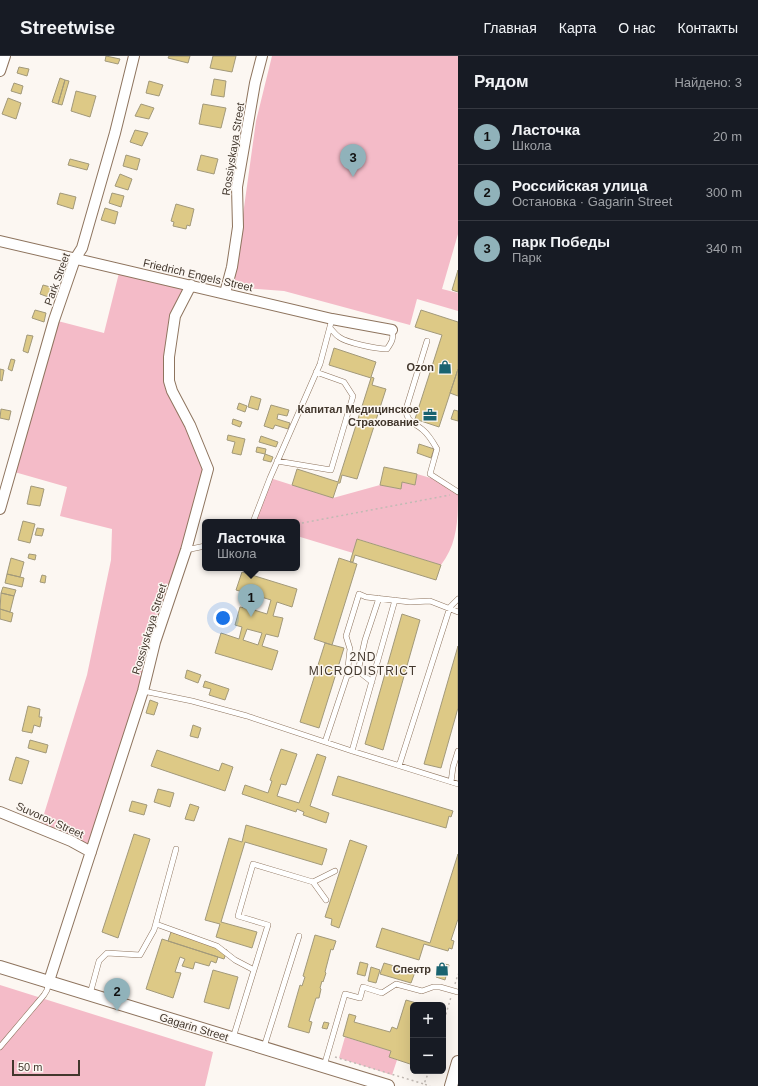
<!DOCTYPE html>
<html lang="ru">
<head>
<meta charset="utf-8">
<style>
	:root { --surface:#171b24; --page:#20242c; --text:#f1f3f6; --muted:#9ea1a6; --line:#363941; --accent:#90b2ba }
	body { margin:0; font-family:Arial,sans-serif; background:var(--page); color:var(--text) }
	.controls { position:absolute; right:12px; bottom:12px; display:grid; overflow:hidden; border-radius:6px; box-shadow:0 4px 16px #0002 }
	.controls button { width:36px; height:36px; display:grid; place-items:center; padding:0; border:0; border-bottom:1px solid var(--line); background:var(--surface); color:var(--text); font:20px sans-serif }
	.scale { position:absolute; left:12px; bottom:10px; width:68px; box-sizing:border-box; padding-left:4px; border:2px solid #42372d; border-top:0; font-size:11px; line-height:14px; white-space:nowrap; color:#42372d; -webkit-text-stroke:3px #fcf7f2; paint-order:stroke }
	.you { position:absolute; left:223px; top:562px; width:14px; height:14px; margin:-10px; border:3px solid #fff; border-radius:50%; background:#1a73e8; box-shadow:0 0 0 6px #1a73e833 }
	.badge { display:grid; place-items:center; width:26px; height:26px; border-radius:50%; background:var(--accent); color:#111; font-size:13px; font-weight:700 }
	.pin { position:absolute; translate:-50% -33px; filter:drop-shadow(0 1px 2px #0008) }
	.pin::after { content:''; position:absolute; top:21px; width:14px; height:12px; background:inherit; clip-path:polygon(0 0,100% 0,50% 100%) }
	.popup { position:absolute; left:202px; top:463px; width:98px; height:52px; box-sizing:border-box; display:grid; place-content:center; border-radius:6px; background:var(--surface); filter:drop-shadow(0 1px 3px #0005); font-size:13px; white-space:nowrap; color:var(--muted) }
	.popup b { font-size:15px; color:var(--text) }
	.popup::after { content:''; position:absolute; left:50%; top:100%; margin-left:-8px; border:8px solid transparent; border-top-color:var(--surface) }
	.list { margin:0; padding:0; list-style:none }
	h2 { display:flex; justify-content:space-between; align-items:center; height:52px; margin:0; padding:0 16px; font-size:17px }
	h2 small { font-size:13px; font-weight:400; color:var(--muted) }
	.list li { display:grid; grid-template-columns:26px 1fr auto; gap:12px; align-items:center; box-sizing:border-box; height:56px; padding:0 16px; border-top:1px solid var(--line) }
	.list b { display:block; font-size:15px; white-space:nowrap }
	.list p { margin:0; font-size:13px; white-space:nowrap; color:var(--muted) }
	.list em { font-size:13px; font-style:normal; color:var(--muted) }
	.map { position:relative; flex:none; width:458px; height:1030px; overflow:hidden }
	header { display:flex; align-items:center; gap:24px; box-sizing:border-box; height:56px; padding:0 20px; background:var(--surface); border-bottom:1px solid var(--line) }
	header strong { font-size:19px }
	nav { display:flex; gap:22px; margin-inline-start:auto; font-size:14px }
	main { display:flex }
	aside { flex:1; background:var(--surface) }
	.map>svg:first-child { display:block }
	.green { fill:#f4bbc8 }
	.building { fill:#ddc986; stroke:#a2997a; fill-rule:evenodd }
	.lines { fill:none; stroke-linecap:round; stroke-linejoin:round }
	.service-casing { stroke:#8e745e; stroke-width:6 }
	.minor-casing { stroke:#8e745e; stroke-width:12 }
	.tertiary-casing { stroke:#8e745e; stroke-width:14 }
	.path { stroke:#c1bab4; stroke-width:1.5; stroke-dasharray:2 3; stroke-linecap:butt }
	.service { stroke:#fff; stroke-width:5 }
	.minor { stroke:#fff; stroke-width:10 }
	.tertiary { stroke:#fff; stroke-width:12 }
	.labels { text-anchor:middle; stroke-width:3; stroke-linejoin:round; paint-order:stroke }
	.street-label { font-size:11px; fill:#42372d; stroke:#fcf7f2 }
	.poi-label { font-size:11px; font-weight:bold; fill:#42372d; stroke:#fcf7f2; text-anchor:end }
	.neighbourhood-label { font-size:12px; letter-spacing:1px; fill:#42372d; stroke:#fcf7f2 }
</style>
</head>
<body>
<header>
<strong>Streetwise</strong>
<nav><a>Главная</a><a>Карта</a><a>О нас</a><a>Контакты</a></nav>
</header>
<main>
<div class="map">
<svg width="458" height="1030" viewBox="0 0 458 1030">
	<rect width="100%" height="100%" fill="#fcf7f2"/>
	<!-- green -->
	<path class="green" d="M272 0H458V178L442 233 458 237V255L417 243 410 269 284 235 233 231 256 65Z
		M120 213 191 229 175 260 169 325 208 413 91 796 40 771 87 619 111 504 112 473 60 460 67 431 11 415 54 264 104 277Z
		M417 418 441 425 458 436C458 462 458 487 441 509L358 483 353 497 297 480V466H253L270 422 333 442 380 429 401 433 402 426 415 429Z
		M0 929 213 996 205 1030H0Z
		M345 981 391 995 389 1001 397 1004 392 1019 339 1002Z"/>
	<!-- building -->
	<path class="building" d="M106 0 120 3 118 8 105 5Z
		M169 0H190L188 7 168 2Z
		M213 0H236L232 16 210 12Z
		M19 11 29 13 27 20 17 17Z
		M60 22 65 24 58 48 52 46Z
		M214 23 226 25 224 41 211 39Z
		M65 24 69 25 62 49 58 48Z
		M149 25 163 29 159 40 146 37Z
		M14 27 23 30 21 38 11 35Z
		M76 35 96 40 90 61 71 55Z
		M8 42 21 47 16 63 2 58Z
		M141 48 154 52 149 63 135 60Z
		M203 48 226 52 221 72 199 68Z
		M135 74 148 77 142 90 130 86Z
		M126 99 140 103 137 114 123 110Z
		M201 99 218 103 214 118 197 114Z
		M70 103 89 108 87 114 68 109Z
		M120 118 132 123 128 134 115 130Z
		M60 137 76 141 73 153 57 148Z
		M112 137 124 140 121 151 109 147Z
		M176 148 194 153 190 170 187 169 186 173 173 170 174 166 171 165Z
		M105 152 118 156 115 168 101 164Z
		M458 214V236L452 234Z
		M43 229 54 232 51 242 40 238Z
		M35 254 46 257 44 266 32 262Z
		M421 254 458 266V313L439 371 415 363 442 279 415 271Z
		M27 279 33 280 28 297 23 295Z
		M334 292 376 306 371 321 374 322 372 329 386 333 357 423 342 419 340 427H338L333 442 292 429 297 413 338 426 371 322 329 309Z
		M11 303 15 304 12 315 8 313Z
		M0 313 4 314 2 325 0 324Z
		M458 313V340L450 337Z
		M251 340 261 343 258 354 248 351Z
		M239 347 247 350 245 356 237 353Z
		M271 349 289 354 287 360 278 358 277 363 290 367 288 373 275 369 273 373 264 370Z
		M1 353 11 355 9 364 0 362Z
		M454 354 458 355V365L451 363Z
		M233 363 242 366 240 371 232 368Z
		M228 379 245 383 241 399 232 397 235 386 227 384Z
		M261 380 278 386 276 391 259 386Z
		M419 388 434 393 431 402 417 397Z
		M257 391 266 393 265 398 256 396Z
		M265 398 273 401 271 406 263 404Z
		M384 411 417 418 415 429 402 426 401 433 380 429Z
		M31 430 44 433 40 450 27 448Z
		M23 465 35 468 30 487 18 484Z
		M37 472 44 473 42 480 35 479Z
		M357 483 441 509 436 524 355 499 353 506H350Z
		M29 498 36 499 35 504 28 502Z
		M11 502 24 506 20 521 7 518Z
		M339 502 357 508 332 589 314 583Z
		M242 516 297 533 292 551 277 546 273 560 283 562 278 581 266 578 262 590 278 595 272 614 215 597 221 577 239 583 242 571 235 569 240 551 249 553 253 539 236 534ZM258 540 271 544 267 558 254 554ZM247 573 262 577 258 589 243 584Z
		M7 518 24 522 22 531 5 527Z
		M42 519 46 520 45 527 40 526Z
		M3 531 16 534 14 540 1 537Z
		M1 537 14 540 10 556 0 553Z
		M0 553 13 557 11 566 0 563Z
		M402 558 420 564 383 694 365 688Z
		M325 587 344 592 319 672 300 666Z
		M458 590V652L441 712 424 708Z
		M187 614 201 619 198 627 185 622Z
		M205 625 229 633 225 644 209 639 211 633 203 631Z
		M150 644 158 647 154 659 146 657Z
		M28 650 40 653 39 661H42L40 671 34 669 32 677 22 675Z
		M193 669 201 672 198 682 190 680Z
		M30 684 48 689 46 697 28 692Z
		M281 693 297 698 286 729 281 728 277 740 299 747 317 698 326 701 310 750 329 757 326 767 303 759 304 756 297 753 296 756 242 738 245 729 268 737 272 725 270 724Z
		M157 694 219 715 222 707 233 711 225 735 151 710Z
		M16 701 29 705 22 728 9 724Z
		M338 720 453 755 451 761 449 760 446 772 332 739Z
		M158 733 174 737 170 751 154 746Z
		M132 745 147 749 144 759 129 755Z
		M190 748 199 751 194 765 185 763Z
		M246 769 327 793 322 809 245 786 221 866 257 876 252 892 216 881 220 868 205 864 229 782 242 786Z
		M134 778 150 783 118 882 102 876Z
		M350 784 367 790 339 872 331 869 332 863 325 861Z
		M458 798V863L451 884 454 885 452 893 449 892 448 895 424 888 419 904 376 891 382 872 430 887Z
		M171 876 227 894 224 903 168 885Z
		M315 879 336 885 333 894 331 893 325 916 326 917 323 926 322 925 320 932 321 933 319 942H316L309 965 312 966 309 977 288 971 300 929 302 930 305 921 303 920Z
		M162 883 218 901 216 907 211 905 209 910 195 906 193 913 182 910 185 903 180 901 175 916 181 917 173 942 146 933Z
		M360 906 368 908 365 920 357 918Z
		M384 907 415 916 411 927 380 918Z
		M440 907 449 909 445 924 436 921Z
		M371 911 380 914 376 927 368 925Z
		M213 914 238 921 229 953 204 946Z
		M406 944 423 949H413V1009L389 1001 391 995 343 980 349 958 356 960 354 966 390 976 392 971 397 973Z
		M324 966 329 967 327 973 322 972Z"/>
	<g class="lines">
		<!-- service casing -->
		<g class="service-casing">
			<path id="service" d="M330 272C333 275 336 279 339 281 347 287 377 293 387 293 392 286 394 282 392 274
				M427 285 406 353C406 366 415 367 423 374 429 379 433 386 437 393L430 418 458 436
				M277 405 331 414 353 340 344 326 316 316
				M253 466 270 422 320 308 332 263
				M186 494 205 490
				M347 620 350 593 346 580 359 538 366 541 410 546 430 545 458 556
				M372 626 358 615 365 584 379 542
				M143 635 192 645 247 660 352 695 458 728
				M325 686 347 620 358 615
				M352 695 395 544
				M399 710 450 551 458 543
				M451 726 453 711 458 695
				M313 826 326 844
				M156 868 217 890 235 904 254 914 233 982
				M254 914 268 869 238 860 253 808 313 826 335 815
				M90 938 99 905 107 897 140 899 154 874 176 793
				M0 991 44 939 47 934 49 925
				M264 991 299 880
				M324 1010 345 938 360 942 363 931 382 937 396 928 422 935 433 931H440L458 936"/>
		</g>
		<!-- minor casing -->
		<g class="minor-casing">
			<path id="minor" d="M0 15 5 0
				M0 185 332 263 392 274
				M225 237 232 211 238 171 237 131 255 27 262 0
				M0 453 54 264 75 203 82 192 115 77 134 0
				M0 756 71 785 91 796
				M49 925 143 635 155 586 186 494 208 413 190 369 172 335 169 325V301L175 260 191 229"/>
		</g>
		<!-- tertiary casing -->
		<g class="tertiary-casing">
			<path id="tertiary" d="M0 911 388 1030
				M451 1030 458 1006"/>
		</g>
		<!-- path -->
		<path class="path" d="M297 468 450 439
			M455 928 458 918
			M443 968 451 941
			M335 1001 424 1028
			M429 1015 424 1028 430 1030"/>
		<!-- service -->
		<use href="#service" class="service"/>
		<!-- minor -->
		<use href="#minor" class="minor"/>
		<!-- tertiary -->
		<use href="#tertiary" class="tertiary"/>
	</g>
	<!-- icons -->
	<defs>
		<g id="shop-bare" transform="scale(1.08)"><path d="M-5-2.5h2.3a2.7 3.5 0 0 1 5.4 0H5L5.5 6h-11ZM-1.5-2.5h3a1.5 2.3 0 0 0-3 0Z" fill="#196370" stroke="#fcf7f2" stroke-width="2.5" paint-order="stroke"/></g>
		<g id="office-bare" transform="scale(1.08)"><path d="M-6-3h4V-5.5h4V-3h4V5H-6ZM-1-4.5V-3h2v-1.5ZM-6 0V1H6V0Z" fill="#196370" stroke="#fcf7f2" stroke-width="2.5" paint-order="stroke"/></g>
	</defs>
	<g fill-rule="evenodd">
		<use href="#shop-bare" x="445" y="311"/>
		<use href="#office-bare" x="430" y="359"/>
		<use href="#shop-bare" x="442" y="913"/>
	</g>
	<g class="labels">
		<!-- street labels -->
		<g class="street-label">
			<text transform="translate(233 93) rotate(-81)" y="4">Rossiyskaya Street</text>
			<text transform="translate(198 219) rotate(13)" y="4">Friedrich Engels Street</text>
			<text transform="translate(57 223) rotate(-70)" y="4">Park Street</text>
			<text transform="translate(149 573) rotate(-73)" y="4">Rossiyskaya Street</text>
			<text transform="translate(50 764) rotate(24)" y="4">Suvorov Street</text>
			<text transform="translate(194 971) rotate(17)" y="4">Gagarin Street</text>
		</g>
		<!-- poi labels -->
		<g class="poi-label">
			<text x="434" y="315">Ozon</text>
			<text x="419" y="357">Капитал Медицинское<tspan x="419" dy="13">Страхование</tspan></text>
			<text x="431" y="917">Спектр</text>
		</g>
		<!-- neighbourhood labels -->
		<g class="neighbourhood-label">
			<text x="363" y="605">2ND<tspan x="363" dy="14">MICRODISTRICT</tspan></text>
		</g>
	</g>
</svg>
<div class="controls">
<button>+</button>
<button>−</button>
</div>
<div class="scale">50 m</div>
<div class="you"></div>
<div class="pin badge" style="left:251px;top:561px">1</div>
<div class="popup"><b>Ласточка</b>Школа</div>
<div class="pin badge" style="left:117px;top:955px">2</div>
<div class="pin badge" style="left:353px;top:121px">3</div>
</div>
<aside>
<h2>Рядом<small>Найдено: 3</small></h2>
<ul class="list">
<li><span class="badge">1</span><div><b>Ласточка</b><p>Школа</p></div><em>20 m</em></li>
<li><span class="badge">2</span><div><b>Российская улица</b><p>Остановка · Gagarin Street</p></div><em>300 m</em></li>
<li><span class="badge">3</span><div><b>парк Победы</b><p>Парк</p></div><em>340 m</em></li>
</ul>
</aside>
</main>
</body>
</html>
